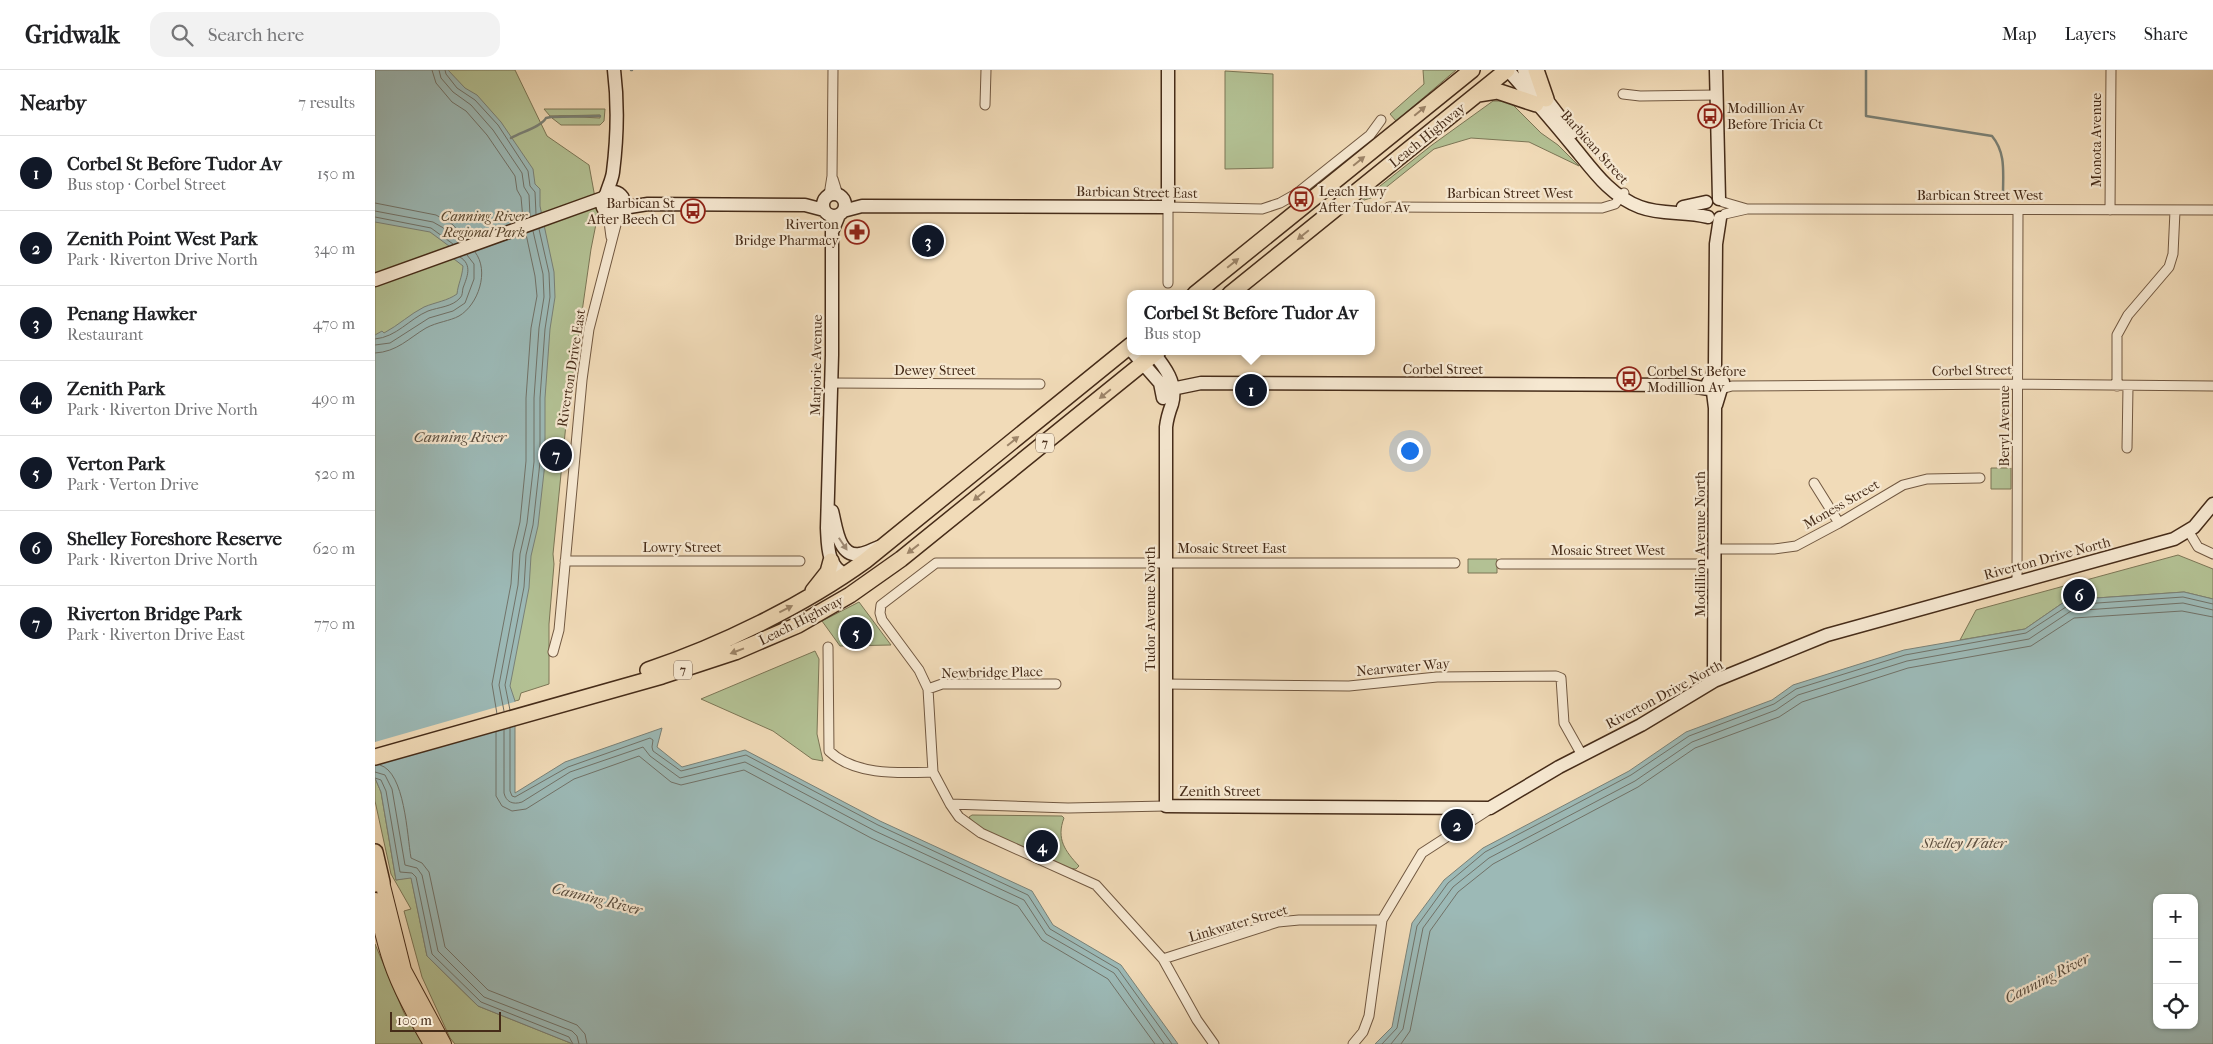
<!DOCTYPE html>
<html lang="en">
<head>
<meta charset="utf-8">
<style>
	:root { --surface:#fff; --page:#f2f2f2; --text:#202124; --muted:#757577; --line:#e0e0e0; --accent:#111827 }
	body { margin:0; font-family:"IM FELL French Canon",serif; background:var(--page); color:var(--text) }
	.controls { position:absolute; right:15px; bottom:15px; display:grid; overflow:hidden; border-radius:10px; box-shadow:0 1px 4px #0004 }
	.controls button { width:45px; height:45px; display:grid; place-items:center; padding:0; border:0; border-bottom:1px solid var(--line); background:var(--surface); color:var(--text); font:25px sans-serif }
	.scale { position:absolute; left:15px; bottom:12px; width:111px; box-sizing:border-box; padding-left:5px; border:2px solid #462c19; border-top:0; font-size:14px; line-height:18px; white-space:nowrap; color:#462c19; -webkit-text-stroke:4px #f6e8d1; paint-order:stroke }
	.you { position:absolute; left:1034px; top:380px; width:18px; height:18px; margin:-12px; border:4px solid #fff; border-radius:50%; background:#1a73e8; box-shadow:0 0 0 8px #1a73e833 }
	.badge { display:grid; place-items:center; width:32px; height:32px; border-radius:50%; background:var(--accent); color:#fff; font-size:16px; font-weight:700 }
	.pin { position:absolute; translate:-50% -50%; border:2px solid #fff; box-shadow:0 1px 5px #0006 }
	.popup { position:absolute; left:752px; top:220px; width:248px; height:65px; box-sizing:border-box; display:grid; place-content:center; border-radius:10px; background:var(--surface); filter:drop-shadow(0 1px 4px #0005); font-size:16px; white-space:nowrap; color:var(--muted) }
	.popup b { font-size:19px; color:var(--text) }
	.popup::after { content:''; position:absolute; left:50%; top:100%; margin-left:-10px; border:10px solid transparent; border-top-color:var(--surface) }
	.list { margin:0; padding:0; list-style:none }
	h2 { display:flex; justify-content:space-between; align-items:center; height:65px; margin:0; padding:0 20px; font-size:21px }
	h2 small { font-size:16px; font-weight:400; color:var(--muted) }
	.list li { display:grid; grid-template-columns:32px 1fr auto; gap:15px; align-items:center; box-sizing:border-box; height:75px; padding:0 20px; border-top:1px solid var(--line) }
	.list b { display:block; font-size:19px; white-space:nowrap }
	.list p { margin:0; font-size:16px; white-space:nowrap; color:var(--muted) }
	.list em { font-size:16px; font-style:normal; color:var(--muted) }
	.icon { flex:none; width:28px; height:28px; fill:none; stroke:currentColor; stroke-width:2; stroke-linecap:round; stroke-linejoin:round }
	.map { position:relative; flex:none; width:1838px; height:974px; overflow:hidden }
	header { display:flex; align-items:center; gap:30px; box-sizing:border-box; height:70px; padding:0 25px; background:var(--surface); border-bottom:1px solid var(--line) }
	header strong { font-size:24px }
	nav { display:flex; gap:28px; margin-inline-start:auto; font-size:18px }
	.search { width:350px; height:45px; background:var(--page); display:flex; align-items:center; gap:12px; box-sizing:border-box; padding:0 18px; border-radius:15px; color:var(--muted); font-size:19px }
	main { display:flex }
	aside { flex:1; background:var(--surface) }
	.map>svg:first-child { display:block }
	.green { fill:#b3c194; stroke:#7c7656 }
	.water { fill:#9cb9b6; stroke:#7a8177; fill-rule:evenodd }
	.pier { fill:#f1dbb8 }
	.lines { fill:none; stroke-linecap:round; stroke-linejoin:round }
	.shore { stroke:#717268; stroke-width:1 }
	.stream { stroke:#7a8177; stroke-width:2.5 }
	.street-casing { stroke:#715841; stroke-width:11 }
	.secondary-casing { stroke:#462c19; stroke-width:15 }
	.primary-casing { stroke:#462c19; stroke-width:16 }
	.highway-casing { stroke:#462c19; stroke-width:18 }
	.street { stroke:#f6e8d1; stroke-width:9 }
	.secondary { stroke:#f6e8d1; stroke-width:12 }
	.primary { stroke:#f1dbb8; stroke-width:14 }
	.highway { stroke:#f1dbb8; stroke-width:15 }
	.oneway { fill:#9c8468 }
	.oneway2 { fill:#9e8a75 }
	.labels { text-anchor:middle; stroke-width:4.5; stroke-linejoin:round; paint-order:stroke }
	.shield { fill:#f6e8d1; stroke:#7b6450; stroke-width:1 }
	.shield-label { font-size:12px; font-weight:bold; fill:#462c19 }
	.poi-label { font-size:14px; fill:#462c19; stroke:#f6e8d1; text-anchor:start }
	.street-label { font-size:14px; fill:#462c19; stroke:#f6e8d1 }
	.park-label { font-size:14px; font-style:italic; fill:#5c4a32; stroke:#f6e8d1 }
	.water-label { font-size:15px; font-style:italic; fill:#5c4f40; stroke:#f6e8d1 }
</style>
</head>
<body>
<header>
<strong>Gridwalk</strong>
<div class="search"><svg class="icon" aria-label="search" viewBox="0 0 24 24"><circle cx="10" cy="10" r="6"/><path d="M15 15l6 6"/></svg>Search here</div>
<nav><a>Map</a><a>Layers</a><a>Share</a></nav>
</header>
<main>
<aside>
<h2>Nearby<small>7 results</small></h2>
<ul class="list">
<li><span class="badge">1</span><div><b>Corbel St Before Tudor Av</b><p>Bus stop · Corbel Street</p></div><em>150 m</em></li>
<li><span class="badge">2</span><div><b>Zenith Point West Park</b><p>Park · Riverton Drive North</p></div><em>340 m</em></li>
<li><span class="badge">3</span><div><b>Penang Hawker</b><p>Restaurant</p></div><em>470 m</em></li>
<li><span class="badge">4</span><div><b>Zenith Park</b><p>Park · Riverton Drive North</p></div><em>490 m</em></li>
<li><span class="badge">5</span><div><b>Verton Park</b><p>Park · Verton Drive</p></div><em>520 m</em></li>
<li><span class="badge">6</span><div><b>Shelley Foreshore Reserve</b><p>Park · Riverton Drive North</p></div><em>620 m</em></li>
<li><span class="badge">7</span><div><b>Riverton Bridge Park</b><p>Park · Riverton Drive East</p></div><em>770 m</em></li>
</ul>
</aside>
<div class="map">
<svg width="1838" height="974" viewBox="0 0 1838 974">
	<rect width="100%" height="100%" fill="#f1dbb8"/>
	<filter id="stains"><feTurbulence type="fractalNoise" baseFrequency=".004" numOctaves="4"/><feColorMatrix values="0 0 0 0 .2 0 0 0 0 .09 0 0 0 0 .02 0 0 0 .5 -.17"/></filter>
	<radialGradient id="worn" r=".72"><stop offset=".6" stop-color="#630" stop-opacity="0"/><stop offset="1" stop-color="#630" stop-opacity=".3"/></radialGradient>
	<!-- green -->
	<path class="green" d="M0 0H140L172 66 214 95 223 144 216 179 191 354 178 484 179 494 174 554V614L146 623 144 630 0 670Z
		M1048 0H1081L1021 51 1015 44 1049 14Z
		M850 1 898 4V98L850 99Z
		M1118 31H1129L1138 35 1166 63 1183 75 1204 96 1154 72 1096 68 1059 79 999 127 986 131 1057 75Z
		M169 39H230L229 51 225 55H186L177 48 185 46 225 48V45L175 46Z
		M1616 398H1636V419H1616Z
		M1803 485 1838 499V529L1809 522 1692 530 1650 559 1585 570 1601 540Z
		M1093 489H1122V503H1093Z
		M484 532 516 575 465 576 447 551Z
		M440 581 444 589 442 664 448 691 437 689 398 661 326 629Z
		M0 708 6 722 21 810 36 807 52 886 103 936 198 974H80L75 968 47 907 29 841 36 839 16 804 0 731Z
		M597 745 687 746 689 748C681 769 690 781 704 796L701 799 693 798C676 790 600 761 594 747Z
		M0 874 29 943 48 974H0Z"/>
	<!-- water -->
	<path class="water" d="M0 0H73L90 18 102 25 126 52 158 99 160 114 165 119V136L179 202 180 227 175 259 170 328V393L163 456 156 486 154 518 135 616 140 631V723L190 692 287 658 282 677 307 697 370 680 505 751 657 821 678 855 746 895 803 974H198L103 936 52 886 36 808 21 810 6 722 0 708V265L7 261 9 263C24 255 35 244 49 237 61 232 72 231 82 224 83 214 87 208 88 196L79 189 74 176 55 162 0 152Z
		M1809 522 1838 529V974H1000L1017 957 1037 853 1069 810 1108 778 1254 701 1311 662 1397 630 1418 615 1529 580 1650 559 1692 530ZM1782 828H1819V955H1782Z"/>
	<!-- pier -->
	<path class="pier" d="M143 631V653L0 693V672Z"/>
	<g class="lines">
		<!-- shore -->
		<path class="shore" d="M57 0 61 13 77 32 91 41 112 65 140 106 142 120 146 127 148 149
			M64 0 66 8 78 22 96 35 118 60 147 103 149 117 154 125 155 146
			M70 0 71 4 82 18 100 30 123 55 153 101 155 116 160 122 161 144
			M0 133 61 145 77 154 91 169
			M0 141 58 152 72 160 84 172
			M0 147 56 158 78 174
			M0 269C22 267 34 249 53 241 64 237 77 237 85 228 88 225 87 222 88 218 92 207 98 195 85 187
			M0 275 15 273 54 248 78 241 90 233 99 209V194L92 185
			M0 283C22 282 34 268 51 258 62 252 75 251 84 246 103 235 115 201 100 182
			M135 640 130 615 149 517 151 485 158 455 165 392V328L170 259 175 227 174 203 164 159
			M129 641 124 615 143 515 145 484 152 453 159 392V328L164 258 169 227 168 204 158 161
			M122 644 117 614 136 514 138 482 145 452 151 391V328L156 258 162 226 160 206 151 164
			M135 658V721L137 726 140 727 193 697 275 668 278 670 277 677 278 681 306 701 371 685 503 755 653 825 675 859 743 899 797 974
			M129 660V723C131 732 138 735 147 732L195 702 268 677 275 686 305 708 370 692 500 761 649 830 671 864 739 903 789 974
			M121 662V726L127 736 137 741 151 739 199 709 264 686 296 712 306 715 369 700 496 768 643 836 667 870 733 909 780 974
			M5 695C30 702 32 765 36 788L47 793 54 802 70 877 113 920 202 955 210 964 212 974
			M0 702 10 705 17 719 30 795 42 798 47 805 63 881 109 927 197 961 202 966 204 974
			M0 708 6 710 11 721 25 802 37 803 41 807 57 884 106 932 194 967 198 974
			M1007 974 1022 958 1042 856 1073 813 1110 782 1256 705 1314 666 1399 634 1421 619 1530 585 1651 563 1694 535 1808 527 1838 534
			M1016 974 1028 959 1048 858 1078 817 1114 788 1260 711 1317 672 1401 640 1423 625 1532 591 1654 569 1696 541 1808 533 1838 540
			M1026 974 1035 961 1055 861 1083 822 1118 794 1263 717 1320 678 1404 647 1427 632 1533 598 1656 576 1699 548 1807 541 1838 547"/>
		<!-- stream -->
		<path class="stream" d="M256 0H257
			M1491 0V46L1617 66C1631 83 1628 102 1628 124
			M136 68C146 62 166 57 171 48L176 47 225 46"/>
		<!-- street casing -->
		<g class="street-casing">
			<path id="street" d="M1248 24 1265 26 1342 25
				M610 35 611 0
				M458 109 463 125
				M454 125 457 106 458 0
				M1348 132 1372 139
				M1014 137 1227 138 1240 134 1249 123
				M1735 140 1736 0
				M233 144 236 167
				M1350 144 1372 139 1838 140
				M793 213V137L887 139 905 133 921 124 995 65 1006 50
				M455 313 665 314
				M1742 316V265L1753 245 1794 197 1798 184 1800 141
				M1346 319 1357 316 1643 314 1838 316
				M1752 378 1753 317
				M1439 413 1464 453
				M1814 462 1823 477 1838 484
				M1340 479H1399L1421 476 1464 453 1528 415 1552 409 1605 408
				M190 491H425
				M1126 494H1339
				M1642 512 1643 140
				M453 577 454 681C480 706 525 703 558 702
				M178 582 184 560 207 310 214 259 244 143
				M790 614 974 616 1062 607 1181 606 1186 608 1189 653 1207 685
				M553 619 567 614H681
				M575 734 693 738 791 736
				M788 889 903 852 924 850H1007
				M839 974 822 950 788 889 721 815 606 763 584 747 575 734 558 702 553 619 544 600 507 550 505 543 506 535 561 493H1080
				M978 974 988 962 994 946 1007 850 1047 783 1115 739"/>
		</g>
		<!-- secondary casing -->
		<g class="secondary-casing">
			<path id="secondary" d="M1133 0C1155 25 1177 50 1198 76 1217 99 1235 126 1265 137 1286 145 1310 141 1333 147
				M1149 0 1197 63
				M1341 0 1344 129
				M227 133a11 11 0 1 1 22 0a11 11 0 1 1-22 0Z
				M448 135a11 11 0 1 1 22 0a11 11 0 1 1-22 0Z
				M231 125C233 117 237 110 238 102 242 70 243 32 239 0
				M1308 137 1331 132
				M248 138 273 134 430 135 449 140
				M468 141 487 136 793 137V0
				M464 145 457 162V285L452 458C453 477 452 496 471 505
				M0 210 228 128
				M757 281 785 313 788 328
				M777 281C789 296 803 313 797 334 794 342 792 348 791 357V736L1115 738 1184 697 1266 655 1339 611 1452 565 1799 469 1819 457 1838 434
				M1336 309 1340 295 1341 174 1345 148
				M1333 313C1336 305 1344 305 1348 312L1341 335
				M787 321 826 313 1310 315 1334 319
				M1338 322 1340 338 1339 611
				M457 441C461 455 463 488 485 484 492 483 498 479 504 477"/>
		</g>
		<!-- primary casing -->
		<g class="primary-casing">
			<path id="primary" d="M7 812 29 900 69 974
				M0 830C5 854 10 878 19 901 29 927 42 950 56 974"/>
		</g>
		<!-- highway casing -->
		<g class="highway-casing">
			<path id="highway" d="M1161 0 1171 29
				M1103 24 1122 21 1161 34
				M820 224 1097 0
				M855 224 1132 0
				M438 521 453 502 456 491
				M273 600C345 576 429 535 490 491L756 275
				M0 687 287 606 360 582 423 555 475 525 526 489 783 281
				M0 782 7 812 0 814
				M0 847 4 850"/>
		</g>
		<!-- street -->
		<use href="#street" class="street"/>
		<!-- secondary -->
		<use href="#secondary" class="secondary"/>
		<!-- primary -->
		<use href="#primary" class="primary"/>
		<!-- highway -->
		<use href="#highway" class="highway"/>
	</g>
	<!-- one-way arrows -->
	<defs><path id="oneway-solid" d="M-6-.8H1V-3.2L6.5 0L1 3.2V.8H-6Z" transform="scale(1.25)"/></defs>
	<g class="oneway">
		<use href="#oneway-solid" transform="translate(1045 41) rotate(-40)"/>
		<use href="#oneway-solid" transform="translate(984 91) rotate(-39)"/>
		<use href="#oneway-solid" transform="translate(928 165) rotate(141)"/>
		<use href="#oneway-solid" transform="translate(858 193) rotate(-39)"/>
		<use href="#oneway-solid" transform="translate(730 324) rotate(141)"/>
		<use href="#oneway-solid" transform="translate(638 371) rotate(-39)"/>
		<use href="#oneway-solid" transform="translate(604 426) rotate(141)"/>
		<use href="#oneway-solid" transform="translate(538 479) rotate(142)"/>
		<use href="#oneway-solid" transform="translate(411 539) rotate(-27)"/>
		<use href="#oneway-solid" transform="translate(362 581) rotate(159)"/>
	</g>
	<use class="oneway2" href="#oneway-solid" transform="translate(468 474) rotate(56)"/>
	<!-- icons -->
	<defs>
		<g id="bus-ring" transform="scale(1.25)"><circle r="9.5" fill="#f6e8d1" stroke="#8f2418" stroke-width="1.5"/><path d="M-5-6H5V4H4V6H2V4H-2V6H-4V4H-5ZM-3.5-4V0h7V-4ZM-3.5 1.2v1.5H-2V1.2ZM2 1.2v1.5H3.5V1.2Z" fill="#8f2418"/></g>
		<g id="pharmacy-ring" transform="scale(1.25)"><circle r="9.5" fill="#f6e8d1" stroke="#8f2418" stroke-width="1.5"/><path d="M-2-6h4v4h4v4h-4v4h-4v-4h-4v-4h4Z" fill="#8f2418"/></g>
	</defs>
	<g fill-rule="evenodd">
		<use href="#bus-ring" x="1335" y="46"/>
		<use href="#bus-ring" x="926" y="129"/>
		<use href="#bus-ring" x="318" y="141"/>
		<use href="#pharmacy-ring" x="482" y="162"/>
		<use href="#bus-ring" x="1254" y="309"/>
	</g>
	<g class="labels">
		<!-- shield labels -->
		<g class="shield">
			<rect x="661" y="363.5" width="18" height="19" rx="4"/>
			<rect x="299" y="590.5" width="18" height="19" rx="4"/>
		</g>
		<g class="shield-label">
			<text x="670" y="377">7</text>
			<text x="308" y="604">7</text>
		</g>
		<!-- poi labels -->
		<g class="poi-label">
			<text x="1352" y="43">Modillion Av<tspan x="1352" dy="16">Before Tricia Ct</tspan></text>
			<text x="944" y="126">Leach Hwy<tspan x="944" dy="16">After Tudor Av</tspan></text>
			<text x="300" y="138" text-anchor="end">Barbican St<tspan x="300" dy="16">After Beech Cl</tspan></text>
			<text x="464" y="159" text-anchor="end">Riverton<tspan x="464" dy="16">Bridge Pharmacy</tspan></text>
			<text x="1272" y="306">Corbel St Before<tspan x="1272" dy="16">Modillion Av</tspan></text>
		</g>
		<!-- street labels -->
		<g class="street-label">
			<text transform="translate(1052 65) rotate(-39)" y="5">Leach Highway</text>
			<text transform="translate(1721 70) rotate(-90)" y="5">Monota Avenue</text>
			<text transform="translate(1220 77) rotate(48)" y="5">Barbican Street</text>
			<text transform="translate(762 122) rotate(1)" y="5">Barbican Street East</text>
			<text x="1135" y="128">Barbican Street West</text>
			<text x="1605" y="130">Barbican Street West</text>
			<text transform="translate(441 295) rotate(-89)" y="5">Marjorie Avenue</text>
			<text transform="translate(196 298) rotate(-81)" y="5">Riverton Drive East</text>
			<text x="1068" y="304">Corbel Street</text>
			<text x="560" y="305">Dewey Street</text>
			<text transform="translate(1597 300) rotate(-1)" y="5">Corbel Street</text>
			<text transform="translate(1629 356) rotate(-90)" y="5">Beryl Avenue</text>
			<text transform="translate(1466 434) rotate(-30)" y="5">Moness Street</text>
			<text transform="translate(1325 474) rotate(-90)" y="5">Modillion Avenue North</text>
			<text x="307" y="482">Lowry Street</text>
			<text x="857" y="483">Mosaic Street East</text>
			<text x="1233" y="485">Mosaic Street West</text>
			<text transform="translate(1672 488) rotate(-15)" y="5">Riverton Drive North</text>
			<text transform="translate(775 539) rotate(-90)" y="5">Tudor Avenue North</text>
			<text transform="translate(426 550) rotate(-27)" y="5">Leach Highway</text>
			<text transform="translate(1028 597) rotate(-5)" y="5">Nearwater Way</text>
			<text transform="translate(617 602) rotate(-1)" y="5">Newbridge Place</text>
			<text transform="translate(1289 624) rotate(-28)" y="5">Riverton Drive North</text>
			<text x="845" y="726">Zenith Street</text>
			<text transform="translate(863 853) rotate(-16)" y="5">Linkwater Street</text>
		</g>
		<!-- park labels -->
		<g class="park-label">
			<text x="109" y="151">Canning River<tspan x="109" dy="16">Regional Park</tspan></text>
		</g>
		<!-- water labels -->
		<g class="water-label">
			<text x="85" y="372">Canning River</text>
			<text x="1589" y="778">Shelley Water</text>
			<text transform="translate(222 829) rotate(14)" y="5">Canning River</text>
			<text transform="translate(1672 908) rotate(-27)" y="5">Canning River</text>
		</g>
	</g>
	<rect width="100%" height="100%" filter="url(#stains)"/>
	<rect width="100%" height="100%" fill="url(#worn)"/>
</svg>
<div class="controls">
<button>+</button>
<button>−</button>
<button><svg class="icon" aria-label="locate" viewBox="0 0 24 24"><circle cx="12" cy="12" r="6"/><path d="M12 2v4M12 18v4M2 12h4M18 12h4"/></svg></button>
</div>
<div class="scale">100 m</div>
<div class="you"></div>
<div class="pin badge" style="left:876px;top:320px">1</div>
<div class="popup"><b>Corbel St Before Tudor Av</b>Bus stop</div>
<div class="pin badge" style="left:1082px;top:755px">2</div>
<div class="pin badge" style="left:553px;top:171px">3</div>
<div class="pin badge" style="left:667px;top:776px">4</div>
<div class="pin badge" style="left:481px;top:563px">5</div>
<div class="pin badge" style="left:1704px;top:525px">6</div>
<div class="pin badge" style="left:181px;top:385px">7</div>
</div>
</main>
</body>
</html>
